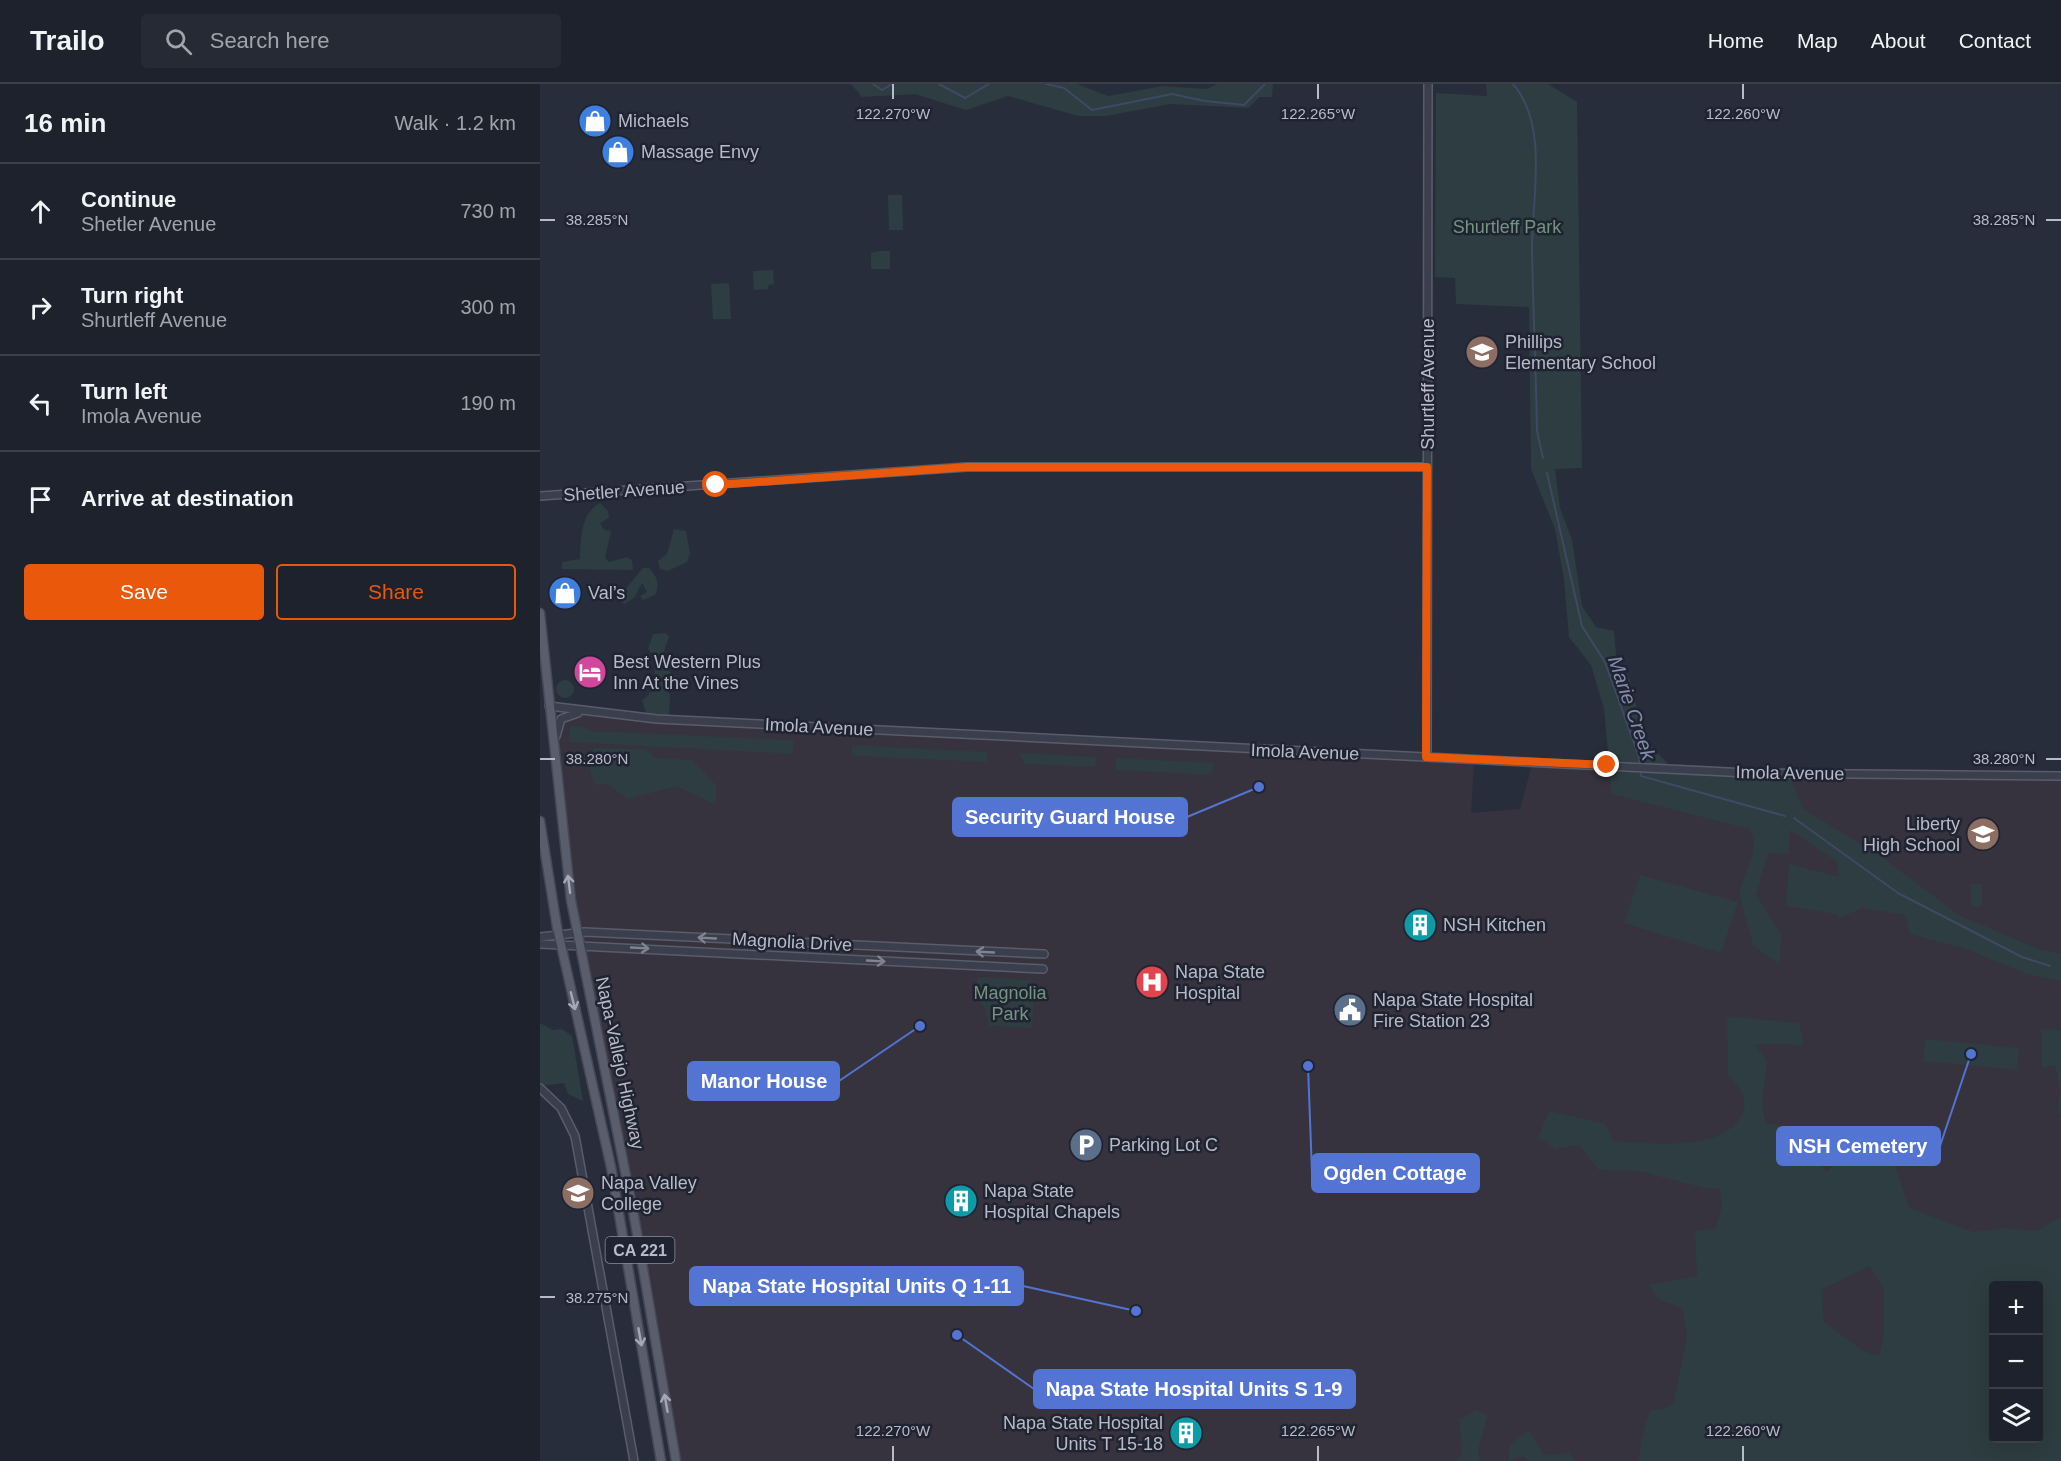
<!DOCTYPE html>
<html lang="en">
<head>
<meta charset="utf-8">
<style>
	:root { --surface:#1e222d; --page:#262a35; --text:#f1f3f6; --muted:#a1a4aa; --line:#3c3f49; --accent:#ea580c }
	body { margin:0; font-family:Helvetica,sans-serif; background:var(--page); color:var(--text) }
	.controls { position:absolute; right:18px; bottom:18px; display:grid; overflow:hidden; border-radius:6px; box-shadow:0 6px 24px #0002 }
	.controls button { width:54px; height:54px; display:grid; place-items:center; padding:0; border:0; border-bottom:2px solid var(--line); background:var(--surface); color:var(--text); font:30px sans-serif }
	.stop { position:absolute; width:18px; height:18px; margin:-14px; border:4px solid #ea580c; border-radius:50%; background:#fff }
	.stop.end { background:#ea580c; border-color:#fff; box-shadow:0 2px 6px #0008 }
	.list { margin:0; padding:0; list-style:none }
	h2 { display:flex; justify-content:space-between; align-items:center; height:78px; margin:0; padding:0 24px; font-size:26px }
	h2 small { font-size:20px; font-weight:400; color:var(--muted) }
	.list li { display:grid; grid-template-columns:39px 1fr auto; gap:18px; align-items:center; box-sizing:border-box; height:96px; padding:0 24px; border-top:2px solid var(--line) }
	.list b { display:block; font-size:22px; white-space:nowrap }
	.list p { margin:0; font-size:20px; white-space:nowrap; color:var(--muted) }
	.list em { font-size:20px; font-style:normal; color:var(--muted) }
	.actions { display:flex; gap:12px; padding:18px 24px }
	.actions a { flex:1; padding:14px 0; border:2px solid var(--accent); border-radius:6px; text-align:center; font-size:21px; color:var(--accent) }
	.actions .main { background:var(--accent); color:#fff }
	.icon { flex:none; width:33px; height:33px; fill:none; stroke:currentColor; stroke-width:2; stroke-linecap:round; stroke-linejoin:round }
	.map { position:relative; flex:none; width:1521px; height:1377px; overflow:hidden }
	header { display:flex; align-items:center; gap:36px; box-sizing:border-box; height:84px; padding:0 30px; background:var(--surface); border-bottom:2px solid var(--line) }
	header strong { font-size:28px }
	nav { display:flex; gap:33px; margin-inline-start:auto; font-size:21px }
	.search { width:420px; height:54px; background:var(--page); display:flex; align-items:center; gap:15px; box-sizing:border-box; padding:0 21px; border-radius:6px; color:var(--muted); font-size:22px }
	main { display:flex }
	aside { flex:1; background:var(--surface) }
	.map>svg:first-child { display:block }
	.medical { fill:#36333e }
	.green { fill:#2e3d41; fill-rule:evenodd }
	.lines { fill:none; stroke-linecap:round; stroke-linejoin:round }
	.stream { stroke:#404863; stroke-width:2 }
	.tertiary-casing { stroke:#595d6a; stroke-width:10 }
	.primary-casing { stroke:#454856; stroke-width:11 }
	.tertiary { stroke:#3b3f4d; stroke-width:7 }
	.primary { stroke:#5a5e6c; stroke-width:8 }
	.oneway { stroke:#a5a8b5 }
	.oneway2 { stroke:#808390 }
	.route { stroke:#ea580c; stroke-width:8 }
	.ticks { fill:none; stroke:#b8bbc7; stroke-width:2 }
	.labels { text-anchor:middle; stroke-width:5; stroke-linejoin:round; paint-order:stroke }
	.shield { fill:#202432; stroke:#8a8e9a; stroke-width:1.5 }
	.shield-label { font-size:16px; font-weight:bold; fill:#b8bbc7 }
	.poi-label { font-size:18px; fill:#b8bbc7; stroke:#202432; text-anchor:start }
	.park-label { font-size:18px; fill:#729580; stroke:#202432 }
	.street-label { font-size:18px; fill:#b8bbc7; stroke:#202432 }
	.water-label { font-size:20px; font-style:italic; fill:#838dab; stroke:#202432 }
	.ticks-label { font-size:15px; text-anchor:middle; fill:#b8bbc7; stroke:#202432; stroke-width:5; stroke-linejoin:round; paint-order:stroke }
	.leader { fill:none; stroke:#5374d2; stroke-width:2 }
	.callout-dot { fill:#5374d2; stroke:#202432; stroke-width:2 }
	.callout { fill:#5374d2; stroke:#5374d2; stroke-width:2 }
	.callout-label { font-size:20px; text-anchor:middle; font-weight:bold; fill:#fff }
</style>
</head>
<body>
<header>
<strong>Trailo</strong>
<div class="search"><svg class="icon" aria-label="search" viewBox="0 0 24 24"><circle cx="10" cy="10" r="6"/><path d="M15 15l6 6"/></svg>Search here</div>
<nav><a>Home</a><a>Map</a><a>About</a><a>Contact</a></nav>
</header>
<main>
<aside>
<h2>16 min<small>Walk · 1.2 km</small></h2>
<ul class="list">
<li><svg class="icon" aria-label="ahead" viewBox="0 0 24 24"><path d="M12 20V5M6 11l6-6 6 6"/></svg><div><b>Continue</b><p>Shetler Avenue</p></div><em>730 m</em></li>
<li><svg class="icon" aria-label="right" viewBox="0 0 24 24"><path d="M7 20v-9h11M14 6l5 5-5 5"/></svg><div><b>Turn right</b><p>Shurtleff Avenue</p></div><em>300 m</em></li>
<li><svg class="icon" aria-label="left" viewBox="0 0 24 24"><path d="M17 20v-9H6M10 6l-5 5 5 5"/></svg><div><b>Turn left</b><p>Imola Avenue</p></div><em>190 m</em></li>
<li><svg class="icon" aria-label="arrive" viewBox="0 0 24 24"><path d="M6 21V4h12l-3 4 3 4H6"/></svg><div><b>Arrive at destination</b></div></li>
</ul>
<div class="actions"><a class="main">Save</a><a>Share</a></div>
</aside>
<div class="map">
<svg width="1521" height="1377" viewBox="0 0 1521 1377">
	<rect width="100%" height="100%" fill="#282d3c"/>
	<!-- medical -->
	<path class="medical" d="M46 627 100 633 934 678 931 729 980 725 992 681 1208 689 1521 692V1255L1498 1202H1454L1229 1377H136L36 842 17 643 31 630Z"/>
	<!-- green -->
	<path class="green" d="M311 0H537L568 12 623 2 666 5 678 0H733L732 13H719L709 24 630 20 566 32H538L468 12 426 26 375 10 322 13Z
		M946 0H1008L1037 18 1042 384 1015 385 1020 424 1032 456 1042 522 1056 543 1074 547 1076 571 1090 596 1105 656 1133 685 1249 690 1262 724 1340 772 1419 831 1498 865 1521 870V897L1487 890 1423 864 1370 850 1365 831 1322 824 1299 834 1296 830 1246 822 1249 780 1299 793 1297 778 1250 746 1249 770 1228 769 1216 811 1241 850 1240 881 1213 861C1211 851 1199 815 1200 807 1203 788 1223 764 1209 745L1072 710 1064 625 1051 581 1029 553 1024 495 1015 445 991 385 989 223 916 220 915 194 895 193 896 9 947 12Z
		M348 111H362L363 146H349Z
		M339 167H350V185H331V169Z
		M233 186 234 200 228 201V205L214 206 213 187Z
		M189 199 191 235H173L171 200Z
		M60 419 68 427 69 434 60 439 64 446 71 447 65 474 69 478 87 473 92 476 93 486 22 485V478L40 475C41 455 40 430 60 419Z
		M134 445 146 447 150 470 147 478 128 487 120 485 118 477 127 470Z
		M103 484H109C117 492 120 501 115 511L103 516 100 512 107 508 102 499 94 514 84 520 78 514Z
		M125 549 129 552C124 570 115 579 136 592V600L124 603 130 611 129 631 106 629 102 616C117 608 114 590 115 573L108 565 113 550Z
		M16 605a9 9 0 1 1 18 0a9 9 0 1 1-18 0Z
		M30 642 45 643 51 647 253 656V670L29 658Z
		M312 661 447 668V678L312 672Z
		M53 664 105 665 116 674 152 676 176 701V721L137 702 88 715 67 700 54 701 50 685Z
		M479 669 557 673 555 683 484 680Z
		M576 674 674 679 671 691 576 686Z
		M1100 791 1198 818 1181 869 1084 839Z
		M1431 800H1442V822H1431Z
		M437 893 490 896 495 904 492 944 449 942 445 924 436 914Z
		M1187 932 1259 939 1264 961 1214 960 1227 977 1222 1023 1226 1039 1246 1043 1274 1058 1276 1077 1287 1088 1298 1074 1326 1062 1351 1069 1369 1124 1433 1148 1466 1144 1496 1147 1521 1133V1377H1099L1101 1356 1110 1327 1124 1325 1134 1318 1147 1251 1142 1224 1119 1216 1108 1201 1157 1192 1155 1147 1176 1144 1182 1121 1180 1105 1164 1104 1099 1087 1059 1086 1039 1061 1016 1065 998 1054 1009 1027 1066 1040 1073 1057C1109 1059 1187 1069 1203 1028 1209 1014 1197 1000 1188 991ZM1330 1182 1344 1206V1252L1339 1272 1323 1267 1284 1238 1281 1206ZM1454 1202H1498V1354H1454Z
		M0 939 13 946 22 945 32 952 43 1017 28 1010 24 999 0 1002Z
		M1501 945 1521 946V1031L1517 1025 1520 1005 1515 981 1502 984Z
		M1385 955 1479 964 1477 986 1383 977Z
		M936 1326 948 1330 938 1367 940 1377H915L922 1370 919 1335Z
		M989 1346 1004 1371 1029 1369 1036 1377H989L984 1372 968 1377 970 1360Z"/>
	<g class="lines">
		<!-- stream -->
		<path class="stream" d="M333 0 342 6 352 0
			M399 0 425 14 449 0
			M506 0 524 4 552 26 632 10 665 17 704 21 725 0
			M973 0C1009 41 992 115 992 164 993 225 996 286 997 347L1003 374
			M1007 389 1042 542 1065 578 1099 673 1101 692 1245 732
			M1254 734 1358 809 1482 873 1510 882"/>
		<!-- tertiary casing -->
		<g class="tertiary-casing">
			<path id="tertiary" d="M0 412 427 383H887
				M9 622 117 635 1208 689 1521 692
				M16 652 21 635 38 629
				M887 673 888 0
				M0 853 45 848 504 870
				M0 860 503 885
				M0 1004 21 1024 35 1052 94 1377"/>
		</g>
		<!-- primary casing -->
		<g class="primary-casing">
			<path id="primary" d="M0 529 31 816 94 1132 136 1377
				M0 737 17 843 71 1083 121 1377"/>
		</g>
		<!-- tertiary -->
		<use href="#tertiary" class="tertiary"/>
		<!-- primary -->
		<use href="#primary" class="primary"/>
	</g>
	<!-- one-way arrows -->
	<defs><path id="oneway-shaft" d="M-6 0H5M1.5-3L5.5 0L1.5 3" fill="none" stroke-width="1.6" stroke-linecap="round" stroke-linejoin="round" transform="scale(1.5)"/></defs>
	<g class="oneway">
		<use href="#oneway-shaft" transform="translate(29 800) rotate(-97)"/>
		<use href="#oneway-shaft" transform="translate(33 917) rotate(76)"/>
		<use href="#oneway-shaft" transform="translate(100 1253) rotate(80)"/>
		<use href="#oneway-shaft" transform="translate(126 1319) rotate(-100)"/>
	</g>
	<g class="oneway2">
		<use href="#oneway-shaft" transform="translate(167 854) rotate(-177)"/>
		<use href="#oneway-shaft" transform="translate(100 864) rotate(3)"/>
		<use href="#oneway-shaft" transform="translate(445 868) rotate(-177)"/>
		<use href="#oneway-shaft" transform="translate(336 877) rotate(3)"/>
	</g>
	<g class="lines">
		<!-- route -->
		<path class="route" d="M176 401 427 383H887L886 673 1067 681"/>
	</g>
	<!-- ticks -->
	<path class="ticks" d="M353 0V15M778 0V15M1203 0V15M0 136H15M1506 136H1521M0 675H15M1506 675H1521M0 1213H15M353 1362V1377M778 1362V1377M1203 1362V1377"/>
	<!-- icons -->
	<defs>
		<g id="shop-disc" transform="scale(1.725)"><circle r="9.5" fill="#3f7fe0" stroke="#202432"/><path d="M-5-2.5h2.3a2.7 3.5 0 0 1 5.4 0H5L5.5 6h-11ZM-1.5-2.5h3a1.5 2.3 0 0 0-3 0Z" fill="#fff"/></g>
		<g id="school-disc" transform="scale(1.725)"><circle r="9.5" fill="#8d6e63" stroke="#202432"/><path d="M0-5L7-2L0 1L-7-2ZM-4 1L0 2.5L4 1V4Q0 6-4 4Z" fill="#fff"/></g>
		<g id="hotel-disc" transform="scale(1.725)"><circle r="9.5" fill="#d1479c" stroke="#202432"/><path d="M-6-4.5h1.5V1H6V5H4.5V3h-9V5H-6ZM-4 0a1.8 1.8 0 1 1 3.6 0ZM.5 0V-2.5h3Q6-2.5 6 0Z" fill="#fff"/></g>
		<g id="building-disc" transform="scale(1.725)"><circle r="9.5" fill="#0f9aa8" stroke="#202432"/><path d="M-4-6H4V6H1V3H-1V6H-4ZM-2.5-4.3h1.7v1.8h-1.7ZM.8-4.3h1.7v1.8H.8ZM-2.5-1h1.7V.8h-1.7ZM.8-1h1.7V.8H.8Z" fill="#fff"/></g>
		<g id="hospital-disc" transform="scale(1.725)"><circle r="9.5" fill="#e0444e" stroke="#202432"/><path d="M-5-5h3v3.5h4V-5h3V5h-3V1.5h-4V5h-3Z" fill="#fff"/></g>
		<g id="civic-disc" transform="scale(1.725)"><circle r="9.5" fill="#5c6f8a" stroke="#202432"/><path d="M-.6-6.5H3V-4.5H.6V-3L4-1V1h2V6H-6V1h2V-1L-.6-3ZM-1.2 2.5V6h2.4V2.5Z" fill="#fff"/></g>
		<g id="parking-disc" transform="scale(1.725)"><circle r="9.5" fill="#5c6f8a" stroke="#202432"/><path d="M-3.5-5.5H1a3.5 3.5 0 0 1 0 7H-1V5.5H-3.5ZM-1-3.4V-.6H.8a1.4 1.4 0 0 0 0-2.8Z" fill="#fff"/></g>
		<g id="university-disc" transform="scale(1.725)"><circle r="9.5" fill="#8d6e63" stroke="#202432"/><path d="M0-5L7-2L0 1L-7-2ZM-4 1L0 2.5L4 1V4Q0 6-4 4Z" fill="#fff"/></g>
	</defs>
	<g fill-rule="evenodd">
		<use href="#shop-disc" x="55" y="37"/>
		<use href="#shop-disc" x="78" y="68"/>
		<use href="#school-disc" x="942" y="268"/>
		<use href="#shop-disc" x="25" y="509"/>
		<use href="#hotel-disc" x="50" y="588"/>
		<use href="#school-disc" x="1443" y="750"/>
		<use href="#building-disc" x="880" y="841"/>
		<use href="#hospital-disc" x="612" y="898"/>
		<use href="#civic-disc" x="810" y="926"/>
		<use href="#parking-disc" x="546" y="1061"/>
		<use href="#university-disc" x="38" y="1109"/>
		<use href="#building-disc" x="421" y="1117"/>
		<use href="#building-disc" x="646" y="1349"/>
	</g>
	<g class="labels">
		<!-- shield labels -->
		<rect class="shield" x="65.5" y="1153" width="69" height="26" rx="4.5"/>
		<g class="shield-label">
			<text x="100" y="1172">CA 221</text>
		</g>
		<!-- poi labels -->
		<g class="poi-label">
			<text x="78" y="43">Michaels</text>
			<text x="101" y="74">Massage Envy</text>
			<text x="965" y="264">Phillips<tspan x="965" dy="21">Elementary School</tspan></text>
			<text x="48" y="515">Val’s</text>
			<text x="73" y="584">Best Western Plus<tspan x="73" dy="21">Inn At the Vines</tspan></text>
			<text x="1420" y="746" text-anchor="end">Liberty<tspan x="1420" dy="21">High School</tspan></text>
			<text x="903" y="847">NSH Kitchen</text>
			<text x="635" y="894">Napa State<tspan x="635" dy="21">Hospital</tspan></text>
			<text x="833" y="922">Napa State Hospital<tspan x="833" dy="21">Fire Station 23</tspan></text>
			<text x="569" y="1067">Parking Lot C</text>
			<text x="61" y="1105">Napa Valley<tspan x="61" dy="21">College</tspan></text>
			<text x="444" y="1113">Napa State<tspan x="444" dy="21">Hospital Chapels</tspan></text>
			<text x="623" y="1345" text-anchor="end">Napa State Hospital<tspan x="623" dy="21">Units T 15-18</tspan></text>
		</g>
		<!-- park labels -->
		<g class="park-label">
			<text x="967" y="149">Shurtleff Park</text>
			<text x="470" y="915">Magnolia<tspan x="470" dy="21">Park</tspan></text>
		</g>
		<!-- street labels -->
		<g class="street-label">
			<text transform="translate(888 300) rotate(-90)" y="6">Shurtleff Avenue</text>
			<text transform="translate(84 407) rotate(-4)" y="6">Shetler Avenue</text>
			<text transform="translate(279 643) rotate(3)" y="6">Imola Avenue</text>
			<text transform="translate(765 668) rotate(2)" y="6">Imola Avenue</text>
			<text transform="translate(1250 689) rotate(1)" y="6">Imola Avenue</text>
			<text transform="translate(252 858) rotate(3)" y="6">Magnolia Drive</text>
			<text transform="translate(80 979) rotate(78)" y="6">Napa-Vallejo Highway</text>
		</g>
		<!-- water labels -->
		<g class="water-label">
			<text transform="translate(1092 624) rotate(71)" y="7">Marie Creek</text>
		</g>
	</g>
	<g class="ticks-label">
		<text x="353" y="35">122.270°W</text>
		<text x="778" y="35">122.265°W</text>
		<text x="1203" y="35">122.260°W</text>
		<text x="57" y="141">38.285°N</text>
		<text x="1464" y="141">38.285°N</text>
		<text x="57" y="680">38.280°N</text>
		<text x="1464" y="680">38.280°N</text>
		<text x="57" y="1219">38.275°N</text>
		<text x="353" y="1352">122.270°W</text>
		<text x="778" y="1352">122.265°W</text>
		<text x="1203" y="1352">122.260°W</text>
	</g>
	<!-- callouts -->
	<path class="leader" d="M719 703L647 733M380 942L299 997M1431 970L1400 1062M768 982L772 1089M596 1227L483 1202M417 1251L494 1305"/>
	<g class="callout-dot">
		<circle cx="719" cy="703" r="6"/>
		<circle cx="380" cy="942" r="6"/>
		<circle cx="1431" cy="970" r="6"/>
		<circle cx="768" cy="982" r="6"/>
		<circle cx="596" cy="1227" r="6"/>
		<circle cx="417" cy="1251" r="6"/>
	</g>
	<g class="callout">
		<rect x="413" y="714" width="234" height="38" rx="6"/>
		<rect x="148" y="978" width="151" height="38" rx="6"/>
		<rect x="1237" y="1043" width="163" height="38" rx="6"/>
		<rect x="772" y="1070" width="167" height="38" rx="6"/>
		<rect x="150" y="1183" width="333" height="38" rx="6"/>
		<rect x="494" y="1286" width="321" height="38" rx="6"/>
	</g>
	<g class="callout-label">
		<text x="530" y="740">Security Guard House</text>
		<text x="224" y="1004">Manor House</text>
		<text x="1318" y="1069">NSH Cemetery</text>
		<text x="855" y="1096">Ogden Cottage</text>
		<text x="317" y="1209">Napa State Hospital Units Q 1-11</text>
		<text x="654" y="1312">Napa State Hospital Units S 1-9</text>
	</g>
</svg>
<div class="controls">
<button>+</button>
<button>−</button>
<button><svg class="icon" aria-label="layers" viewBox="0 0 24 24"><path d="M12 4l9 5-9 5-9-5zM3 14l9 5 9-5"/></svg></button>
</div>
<div class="stop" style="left:176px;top:401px"></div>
<div class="stop end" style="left:1067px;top:681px"></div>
</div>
</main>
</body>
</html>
